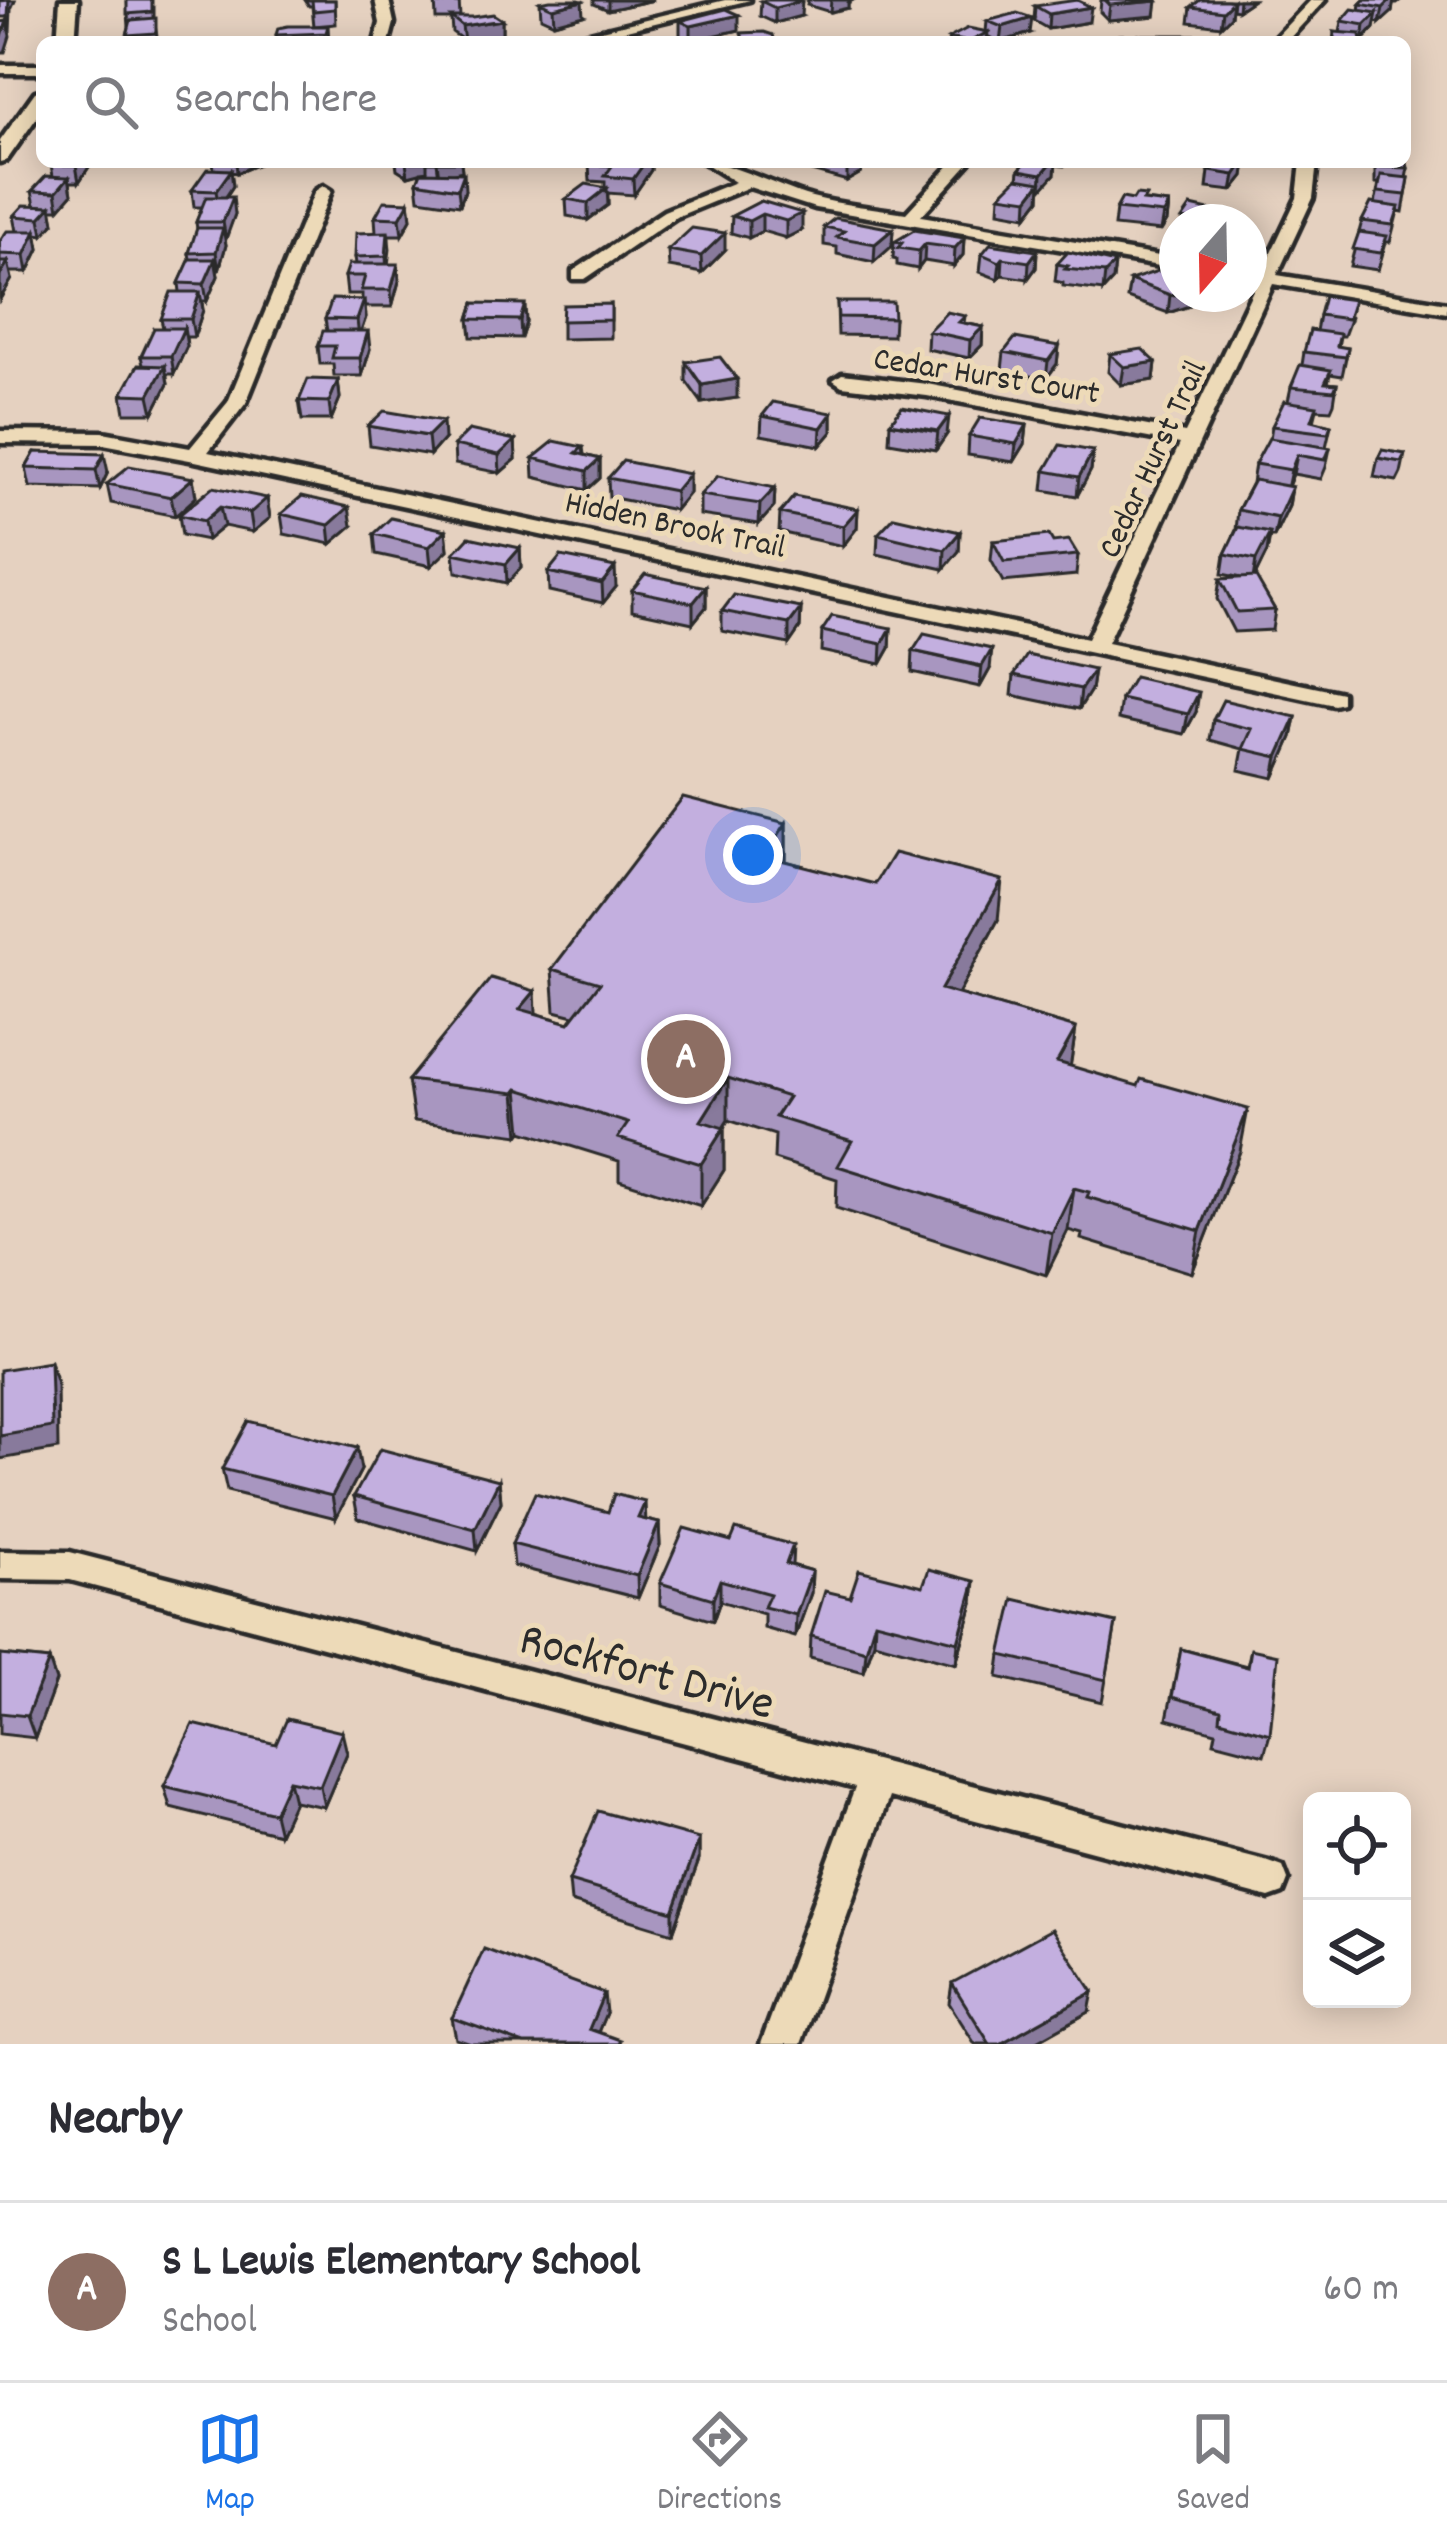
<!DOCTYPE html>
<html lang="en">
<head>
<meta charset="utf-8">
<style>
	:root { --surface:#fff; --page:#f7f7f7; --text:#2b2b33; --muted:#7c7c81; --line:#e1e1e2; --accent:#1a73e8 }
	body { margin:0; font-family:Dekko,sans-serif; background:var(--page); color:var(--text) }
	.controls { position:absolute; right:36px; bottom:36px; display:grid; overflow:hidden; border-radius:18px; box-shadow:0 6px 30px #0003 }
	.controls button { width:108px; height:108px; display:grid; place-items:center; padding:0; border:0; border-bottom:3px solid var(--line); background:var(--surface); color:var(--text); font:60px sans-serif }
	.compass { position:absolute; left:1159px; top:204px; width:108px; height:108px; border-radius:50%; background:var(--surface); box-shadow:0 6px 30px #0003; rotate:200deg }
	.you { position:absolute; left:753px; top:855px; width:42px; height:42px; margin:-30px; border:9px solid #fff; border-radius:50%; background:#1a73e8; box-shadow:0 0 0 18px #1a73e833 }
	.badge { display:grid; place-items:center; width:78px; height:78px; border-radius:50%; background:var(--accent); color:#fff; font-size:39px; font-weight:700 }
	.pin { position:absolute; translate:-50% -50%; border:6px solid #fff; box-shadow:0 3px 12px #0006 }
	.list { margin:0; padding:0; list-style:none }
	h2 { display:flex; justify-content:space-between; align-items:center; height:156px; margin:0; padding:0 48px; font-size:51px }
	h2 small { font-size:39px; font-weight:400; color:var(--muted) }
	.list li { display:grid; grid-template-columns:78px 1fr auto; gap:36px; align-items:center; box-sizing:border-box; height:180px; padding:0 48px; border-top:3px solid var(--line) }
	.list b { display:block; font-size:45px; white-space:nowrap }
	.list p { margin:0; font-size:39px; white-space:nowrap; color:var(--muted) }
	.list em { font-size:39px; font-style:normal; color:var(--muted) }
	.icon { flex:none; width:66px; height:66px; fill:none; stroke:currentColor; stroke-width:2; stroke-linecap:round; stroke-linejoin:round }
	.map { position:relative; flex:none; width:1447px; height:2044px; overflow:hidden }
	.search { position:absolute; background:var(--surface); box-shadow:0 6px 30px #0003; left:36px; right:36px; top:36px; height:132px; display:flex; align-items:center; gap:30px; box-sizing:border-box; padding:0 42px; border-radius:18px; color:var(--muted); font-size:45px }
	.sheet { height:336px; background:var(--surface) }
	nav { display:flex; justify-content:space-around; align-items:center; box-sizing:border-box; height:168px; border-top:3px solid var(--line); background:var(--surface); font-size:33px; color:var(--muted) }
	nav a { display:grid; justify-items:center; gap:6px }
	nav .on { color:var(--accent) }
	.map>svg:first-child { display:block }
	.lines { fill:none; stroke-linecap:round; stroke-linejoin:round }
	.minor-casing { stroke:#2b2b2b; stroke-width:9 }
	.tertiary-casing { stroke:#2b2b2b; stroke-width:9 }
	.minor { fill:#eddab8; fill-rule:evenodd }
	.tertiary { fill:#eddab8; fill-rule:evenodd }
	.wall { fill:#a896c0; stroke:#2b2b2b; stroke-width:3 }
	.shaded-wall { fill:#887a9c; stroke:#2b2b2b; stroke-width:3 }
	.building { fill:#c3afdf; stroke:#2b2b2b; stroke-width:3 }
	.labels { text-anchor:middle; stroke-width:10; stroke-linejoin:round; paint-order:stroke }
	.far-street-label { font-size:33px; fill:#2b2b2b; stroke:#eddab8 }
	.near-street-label { font-size:48px; fill:#2b2b2b; stroke:#eddab8 }
</style>
</head>
<body>
<div class="map">
<svg width="1447" height="2044" viewBox="0 0 1447 2044">
	<rect width="100%" height="100%" fill="#e5d1c0"/>
	<filter id="ink" filterUnits="userSpaceOnUse"><feTurbulence type="fractalNoise" baseFrequency=".00833" numOctaves="2"/><feDisplacementMap in="SourceGraphic" scale="24" xChannelSelector="R" yChannelSelector="G"/><feConvolveMatrix kernelMatrix="1 2 1 2 8 2 1 2 1" color-interpolation-filters="sRGB"/></filter>
	<g filter="url(#ink)">
		<g class="lines">
			<!-- minor casing -->
			<g class="minor-casing">
				<path id="minor" d="M375 0H389L394 23 389 42H375L380 23Z
					M725 0H750L577 42H552Z
					M1311 0H1325L1286 42H1271Z
					M1119 38H1196L1203 42H1112Z
					M0 65H42V73H0Z
					M703 162C731 162 780 188 812 197 842 205 875 208 906 213L953 162H970L921 216 1177 259V269L815 208 749 187 676 217 585 279H573V271L664 211 735 182Z
					M1301 162H1317L1313 198 1277 275 1447 303V313L1273 284 1107 643 1342 693V703L1334 705 195 461 103 444 0 443V431L103 432 190 448 228 402 315 191 323 186 331 191 246 403 208 452 1087 639 1180 444 927 396 842 386 833 380 842 374 927 384 1185 433 1257 282 1249 280V272H1262L1297 198Z
					M0 1551 70 1552 1269 1862 1283 1867 1288 1880 1283 1893 1269 1898 889 1797 801 2044H761L855 1788 70 1580 0 1579Z"/>
			</g>
			<!-- tertiary casing -->
			<g class="tertiary-casing">
				<path id="tertiary" d="M60 0H78L75 42H57Z
					M42 90V110L7 160 0 162V141L35 92Z"/>
			</g>
			<!-- minor -->
			<use href="#minor" class="minor"/>
			<!-- tertiary -->
			<use href="#tertiary" class="tertiary"/>
		</g>
		<!-- wall -->
		<path class="wall" d="M127 0 154 7V19L158 42H128L127 35 129 27Z
			M305 0H335L336 24 314 26 312 6H309Z
			M435 0H459L460 17 502 20V35L464 41 452 32 451 19H436Z
			M594 0H654L608 10 594 4Z
			M808 0H853L848 3V8L830 12 807 5Z
			M1101 0H1156L1155 16 1108 20 1100 12Z
			M1200 0H1253L1238 10 1231 9V16L1221 26 1189 22 1191 7Z
			M1364 0H1402L1397 4H1393L1392 12 1380 23 1375 22 1374 28 1363 40H1360L1361 42H1333L1334 32 1340 33 1342 21 1359 11 1360 4Z
			M761 1 801 16 775 23 760 16Z
			M540 2 583 15 554 23 541 17Z
			M1035 6 1089 22 1048 29 1034 21Z
			M680 21 739 30 691 41 680 36Z
			M987 21 1030 33 1000 42 987 36V42H948L949 38 986 32Z
			M328 26 329 42H277L276 35Z
			M53 162 89 167 79 182H70L72 194 59 209H51L54 223 43 235 36 234 39 249 28 272H10L12 279 0 299V241L17 231 14 216 35 205 32 191 53 176 51 165Z
			M213 162H263L237 173 231 172 233 186 226 197 235 214 225 239 226 245 219 270H217L218 276 207 301H202L203 310 194 337H186L187 346 174 374H166L168 384 153 413H125L122 394 143 365 141 356 163 328 161 319 180 292 179 283 190 259 189 253 197 229 196 222 202 207H194L192 190 214 169Z
			M396 162H461L462 171 456 173 465 190 460 205 419 199 417 182 421 172 408 176 397 169Z
			M591 162H651V170L634 195 608 193V205L588 220 567 216 566 199 605 188V182L590 181 589 164Z
			M808 162H861V173L847 181 808 170Z
			M1026 162H1068L1064 166 1055 165V174L1040 190V199L1027 216 999 211 1000 195 1018 179 1019 170Z
			M1200 162H1246L1244 176 1232 191 1207 188 1209 171 1214 163Z
			M1375 162H1405L1408 168 1406 178H1409L1403 212 1398 211 1390 242H1386L1378 270 1350 266 1362 221 1375 204 1379 183H1375Z
			M761 201 802 230 786 238 762 231 749 238 731 233 732 216Z
			M1145 201 1169 204 1167 221 1161 231 1114 226 1116 209Z
			M409 202 411 219 402 235H389L388 264 399 281 392 307H365L366 317 361 331 370 349 362 376H334L333 364H320L318 346 327 331 325 319 362 300V294H347L345 276 356 264 355 257 376 232 375 217Z
			M824 227 893 229 892 246 874 262 837 254V247L824 245Z
			M964 238 963 255 954 266 924 261 918 269 897 265V260L893 259 894 242Z
			M668 250H725L702 273 669 267Z
			M1037 251 1036 268 1028 279 1002 275 998 279 980 272 982 254Z
			M1115 263 1113 280 1103 291 1063 286V283L1055 281 1057 264Z
			M1130 280 1177 294H1191L1189 306 1168 313 1127 298Z
			M837 302 894 318 893 336 838 335Z
			M474 303 526 322 521 338 471 337 469 319Z
			M611 304V338L562 339V321Z
			M1319 315 1351 317 1344 336H1340L1338 347 1348 348 1342 376 1330 374 1328 383 1337 384 1334 403 1331 410 1317 409 1314 421 1331 425 1326 447 1330 448 1326 467 1321 479 1293 474 1288 486 1292 487 1289 506 1274 537H1270L1267 552 1255 577 1275 610 1272 630 1234 632 1217 599 1220 579 1242 578 1222 574 1225 554 1236 530 1238 510 1252 483 1255 464 1270 438 1272 426 1288 401 1291 387 1302 365 1304 352 1316 331Z
			M965 316 964 323 983 327 982 345 969 358 927 349 928 331Z
			M1059 346 1057 364 1046 379 1002 370 1004 352Z
			M1110 354 1156 362 1154 380 1121 385 1108 372Z
			M686 362 737 398 702 403 686 381Z
			M338 380 340 398 331 420H302L299 401Z
			M832 413V432L820 446 761 435 762 416Z
			M890 423 947 434 936 450 889 442Z
			M1027 425 1025 444 1014 462 968 455 969 436Z
			M368 426 444 439 430 455 370 445Z
			M515 440 516 459 500 473 455 464 454 445Z
			M583 447 584 455 600 459V478L587 490 534 477 533 458Z
			M1093 451 1091 470 1077 496 1043 490 1045 471Z
			M35 452 108 472 100 489 30 487 26 468Z
			M1405 454 1401 473 1397 481 1374 477 1378 458Z
			M689 474V493L675 510 609 497 608 478Z
			M193 478 196 497 175 516 111 503 107 484Z
			M775 488 774 507 759 524 700 515V495Z
			M267 498 270 518 253 532 224 526 207 540 182 535 179 515Z
			M858 509 857 528 843 546 779 532 780 513Z
			M281 514 352 526 331 544 284 534Z
			M446 530 448 550 431 566 376 554 374 534Z
			M960 532 959 551 944 569 877 554 878 534Z
			M993 541 1053 542 1078 555 1076 575 1003 582 991 560Z
			M520 548 521 568 507 583 456 572 454 553Z
			M548 572 616 587 603 603 549 591Z
			M706 587V607L693 623 632 610V590Z
			M801 608 800 628 789 644 722 631V611Z
			M891 628 890 648 881 664 821 651 822 631Z
			M913 651 990 669 980 687 912 672Z
			M1094 670 1091 690 1079 709 1012 695 1014 675Z
			M1121 699 1196 712 1184 734 1118 719Z
			M1296 717 1292 737 1274 778 1239 770 1243 749 1210 740 1213 720Z
			M786 823V861L998 920 958 994 1076 1028 1070 1066 1240 1151 1192 1273 1081 1239 1082 1234 1068 1230 1046 1275 836 1208 837 1179 774 1159 775 1135 728 1120 724 1128V1170L701 1206 619 1180V1161L522 1131 519 1135 414 1121 408 1080 536 1013 569 1023 574 1016 555 1011 552 969Z
			M222 1469 361 1470 336 1518 227 1491Z
			M499 1480 501 1502 477 1551 358 1518 354 1496Z
			M608 1512 659 1523 660 1545 638 1598 514 1566 512 1544Z
			M731 1541 793 1545 792 1565 812 1571 811 1593 795 1637 764 1628V1614L720 1601 713 1621 660 1605V1583Z
			M923 1586 973 1603 956 1664 874 1642 864 1672 810 1658 811 1636 850 1597Z
			M1116 1623 1102 1702 998 1677 1001 1655Z
			M1181 1649 1247 1666 1251 1649 1270 1734 1264 1755 1214 1742 1216 1732 1167 1719Z
			M0 1655 49 1660 56 1681 35 1738 0 1734Z
			M276 1744 347 1753 324 1807 294 1801 279 1834 170 1807 164 1786Z
			M699 1839V1860L673 1933 571 1902 569 1881Z
			M952 1983 1089 2012 1032 2044H975L949 2003Z
			M606 2013 598 2032 620 2044H471L456 2039 452 2018Z"/>
		<!-- shaded-wall -->
		<path class="shaded-wall" d="M0 0H15L11 9 10 32 8 17 0 12Z
			M608 0H654L608 10Z
			M831 0H853L848 3V8L830 12Z
			M1239 0H1253L1238 10Z
			M1391 0H1394L1392 12 1380 23 1383 8Z
			M582 1 583 15 554 23 553 8Z
			M802 1 801 16 775 23V8Z
			M1157 1 1155 16 1108 20 1110 5Z
			M1233 1 1231 16 1221 26 1223 11Z
			M1091 7 1089 22 1048 29 1049 14Z
			M1377 13 1374 28 1363 40 1365 25Z
			M739 15V30L691 41V26Z
			M1032 18 1030 33 1000 42 1002 27Z
			M502 20V35L464 41 462 26Z
			M7 21 10 36 5 52H0V37Z
			M988 32 987 42H969Z
			M78 162H88L89 167 79 182 76 165Z
			M236 162H263L237 173Z
			M406 162H427V171L408 176Z
			M437 162H461L462 171 439 177Z
			M645 162H651V170L634 195 633 179Z
			M851 162H861V173L847 181V164Z
			M1052 162H1056L1055 174 1041 190 1042 174Z
			M1244 162H1246L1244 176 1232 191 1235 175Z
			M231 170 233 186 219 207 216 191Z
			M464 173 465 190 460 205 458 189Z
			M69 177 72 194 59 209 56 192Z
			M1041 182 1040 199 1027 216 1028 199Z
			M607 188 608 205 588 220V203Z
			M233 197 235 214 226 239 223 222Z
			M409 202 411 219 402 235 400 218Z
			M1169 204 1167 221 1161 231 1164 214Z
			M51 206 54 223 43 235 40 218Z
			M802 213V230L786 238V221Z
			M762 214V231L749 238V221Z
			M223 228 226 245 219 270 216 252Z
			M893 229 892 246 874 262 875 244Z
			M36 231 39 249 28 272 25 255Z
			M388 232 390 249 387 273 386 256Z
			M725 233V250L702 273 701 256Z
			M964 238 963 255 954 266 955 248Z
			M925 244 924 261 918 269 919 251Z
			M1037 251 1036 268 1028 279 1029 262Z
			M1003 258 1002 275 998 279 1000 262Z
			M215 259 218 276 207 301 204 284Z
			M8 262 12 279 0 299V275Z
			M1115 263 1113 280 1103 291 1105 273Z
			M398 264 399 281 392 307 391 290Z
			M200 292 203 310 194 337 191 319Z
			M1191 294 1189 306 1168 313 1170 295Z
			M364 300 366 317 359 338 357 320Z
			M525 304 526 322 521 338 520 320Z
			M983 327 982 345 969 358 970 340Z
			M184 328 187 346 174 374 171 356Z
			M368 331 370 349 362 376 360 358Z
			M1059 346 1057 364 1046 379 1048 361Z
			M1156 362 1154 380 1121 385 1124 367Z
			M165 366 168 384 153 413 149 395Z
			M737 379V398L702 403V385Z
			M338 380 340 398 331 420 329 402Z
			M832 413V432L820 446 821 428Z
			M949 416 947 434 936 450 938 431Z
			M443 421 444 439 430 455 428 436Z
			M1027 425 1025 444 1014 462 1016 444Z
			M515 440 516 459 500 473 499 455Z
			M1093 451 1091 470 1077 496 1079 477Z
			M104 454 108 472 100 489 96 470Z
			M1297 455 1293 474 1287 489 1291 470Z
			M600 459V478L587 490V471Z
			M689 474V493L675 510V491Z
			M193 478 196 497 175 516 171 497Z
			M1292 487 1289 506 1274 537 1278 518Z
			M775 488 774 507 759 524 760 504Z
			M267 498 270 518 253 532 250 513Z
			M220 507 224 526 207 540 204 521Z
			M349 507 352 526 331 544 329 525Z
			M858 509 857 528 843 546V526Z
			M446 530 448 550 431 566 429 547Z
			M960 532 959 551 944 569 945 550Z
			M1270 533 1267 552 1253 580 1256 560Z
			M520 548 521 568 507 583 506 564Z
			M615 567 616 587 603 603 602 583Z
			M706 587V607L693 623V603Z
			M801 608 800 628 789 644V624Z
			M891 628 890 648 881 664 882 644Z
			M992 649 990 669 980 687 982 666Z
			M1094 670 1091 690 1079 709 1081 689Z
			M1199 692 1196 712 1184 734 1188 714Z
			M1296 717 1292 737 1274 778 1278 757Z
			M786 823V863L765 856Z
			M1002 880 998 920 938 1031 941 989Z
			M535 991 537 1032 520 1009Z
			M1076 1028 1070 1069 1057 1062Z
			M728 1078V1120L701 1163V1121Z
			M518 1089 522 1131 519 1135 515 1093Z
			M1248 1109 1240 1151 1192 1273 1200 1231Z
			M724 1128V1170L701 1206V1164Z
			M1074 1188 1068 1230 1046 1275 1052 1233Z
			M50 1362 57 1384 58 1449 0 1459V1436Z
			M357 1448 361 1470 336 1518 332 1496Z
			M499 1480 501 1502 477 1551 475 1529Z
			M645 1502 646 1524 638 1518Z
			M659 1523 660 1545 638 1598 637 1576Z
			M812 1571 811 1593 795 1637 796 1615Z
			M720 1580V1601L713 1621V1599Z
			M975 1581 973 1603 956 1664 958 1642Z
			M875 1621 874 1642 864 1672 866 1651Z
			M49 1660 56 1681 35 1738 27 1716Z
			M342 1732 347 1753 324 1807 320 1786Z
			M289 1780 294 1801 279 1834 274 1813Z
			M699 1839V1860L673 1933V1912Z
			M1093 1992 1089 2012 1032 2044H1000Z
			M604 1993 606 2013 593 2044 589 2029Z"/>
		<!-- building -->
		<path class="building" d="M9 0 8 17H0V1Z
			M127 0H152V12L127 14Z
			M312 0H335V9L313 11Z
			M435 0H459V3L435 4Z
			M550 0H579L582 1 553 8 540 2Z
			M767 0H799L802 1 775 8 761 1Z
			M1077 0 1091 7 1049 14 1035 6Z
			M1105 0H1156L1157 1 1110 5Z
			M1200 0H1227L1233 1 1223 11 1191 7Z
			M1364 0H1391L1383 8 1360 4Z
			M726 9 739 15 691 26 680 21Z
			M1352 9 1377 13 1365 25 1342 21Z
			M1017 13 1032 18 1002 27 987 21Z
			M493 14 502 20 462 26 451 17H472Z
			M156 18V33L127 35 131 20Z
			M7 21 2 36 0 37V22Z
			M288 26H328L326 33 276 35 278 28Z
			M968 28 988 32 969 42 949 38Z
			M764 32 773 35 775 42H745L741 33Z
			M1334 32 1360 34 1361 42H1336Z
			M1405 153 1408 168 1378 167V162H1405Z
			M53 162H78L76 165H51Z
			M591 162H645L633 179 605 176 612 166 589 164Z
			M1026 162H1052L1042 174 1019 170Z
			M1215 162H1244L1235 175 1209 171Z
			M207 169 231 170 216 191 192 190Z
			M421 172 464 173 458 189 417 182Z
			M1381 175 1409 178 1406 195 1378 192Z
			M46 176 69 177 56 192 32 191Z
			M1017 178 1041 182 1028 199 1000 195Z
			M586 184 607 188 588 203 566 199Z
			M1136 195 1146 196 1143 201 1169 204 1164 214 1116 209 1122 198 1133 200Z
			M206 197H233L223 222H196Z
			M384 201 409 202 400 218 375 217Z
			M761 201 802 213 786 221 762 214 749 221 732 216Z
			M1371 203 1399 207 1393 225 1362 221Z
			M24 205 51 206 40 218 14 216Z
			M1191 206 1235 216 1232 222H1205L1182 219Z
			M835 218 893 229 875 244 837 237 844 231 824 227Z
			M197 228H223L216 252 189 253Z
			M692 228 725 233 701 256 668 250Z
			M914 230 964 238 955 248 925 244 919 251 898 248 902 243 894 242Z
			M7 231H36L25 255 0 254V241Z
			M388 232 386 256 355 257 356 233Z
			M1359 232 1387 236 1381 253 1353 249Z
			M990 244 1037 251 1029 262 1003 258 1000 262 982 254Z
			M1068 252 1115 263 1105 273 1065 269 1068 266 1057 264Z
			M190 259H215L204 284 179 283Z
			M0 262H8L0 275Z
			M349 264H398L391 290H361L365 276H345Z
			M1161 270 1177 280V293L1170 295 1130 280Z
			M171 292H200L191 319H161Z
			M1324 296 1354 300 1348 319 1319 315Z
			M332 299 364 300 357 320 325 319Z
			M837 302H893L894 318 838 317Z
			M474 303 525 304 520 320 469 319Z
			M611 304V320L562 321 563 305Z
			M947 312 965 316 959 322 983 327 970 340 928 331Z
			M154 328H184L171 356H141Z
			M1310 330 1340 334 1337 346 1348 348 1346 357 1304 352Z
			M323 331H368L360 358H332L335 346H318Z
			M1015 338 1059 346 1048 361 1004 352Z
			M1142 349 1156 362 1124 367 1110 354Z
			M720 357 737 379 702 385 686 362Z
			M138 365 165 366 149 395 122 394Z
			M1300 365 1331 370 1325 383 1337 384 1334 391 1291 387Z
			M308 379 338 380 329 402 299 401Z
			M1284 401 1317 406 1312 420 1331 425 1328 433 1272 426Z
			M773 402 832 413 821 428 762 416Z
			M902 407 949 416 938 431 890 423Z
			M384 411 443 421 428 436 368 426Z
			M980 418 1027 425 1016 444 969 436Z
			M469 430 515 440 499 455 454 445Z
			M1269 438 1330 448 1325 460 1297 455 1291 470 1255 464Z
			M554 441 583 447 576 453 600 459 587 471 533 458Z
			M1060 445 1093 451 1079 477 1045 471Z
			M1382 450 1405 454 1401 462 1378 458Z
			M35 452 104 454 96 470 26 468Z
			M623 461 689 474 675 491 608 478Z
			M129 466 193 478 171 497 107 484Z
			M718 476 775 488 760 504 700 495Z
			M1254 480 1292 487 1278 518 1238 510Z
			M213 487 267 498 250 513 220 507 204 521 179 515Z
			M302 496 349 507 329 525 281 514Z
			M794 496 858 509 843 526 780 513Z
			M894 517 960 532 945 550 878 534Z
			M391 518 446 530 429 547 374 534Z
			M1238 527 1270 533 1256 560 1225 554Z
			M1049 535 1053 542 1069 540 1078 555 1004 562 993 541Z
			M469 537 520 548 506 564 454 553Z
			M561 556 615 567 602 583 548 572Z
			M645 574 706 587 693 603 632 590Z
			M1256 577 1275 610 1237 612 1220 579Z
			M734 595 801 608 789 624 722 611Z
			M832 616 891 628 882 644 822 631Z
			M924 634 992 649 982 666 913 651Z
			M1027 655 1094 670 1081 689 1014 675Z
			M1134 677 1199 692 1188 714 1121 699Z
			M1223 700 1296 717 1278 757 1243 749 1252 729 1213 720Z
			M683 797 786 823 765 856 875 884 894 853 1002 880 941 989 1076 1028 1057 1062 1138 1086 1141 1079 1248 1109 1200 1231 1087 1197 1089 1192 1074 1188 1052 1233 838 1166 852 1141 775 1117 788 1097 728 1078 701 1121 724 1128 701 1164 618 1138 628 1123 518 1089 515 1093 408 1080 491 978 535 991 520 1009 569 1023 600 983 552 969Z
			M50 1362 52 1427 0 1436V1370Z
			M248 1421 357 1448 332 1496 222 1469Z
			M380 1449 499 1480 475 1529 354 1496Z
			M535 1493 608 1512 614 1494 645 1502 638 1518 659 1523 637 1576 512 1544Z
			M684 1528 731 1541 736 1529 793 1545 786 1564 812 1571 796 1615 764 1607 770 1594 720 1580 713 1599 660 1583Z
			M929 1569 975 1581 958 1642 875 1621 866 1651 811 1636 825 1591 850 1597 859 1570 923 1586Z
			M1014 1599 1116 1623 1106 1680 1001 1655Z
			M1181 1649 1248 1667 1251 1649 1278 1655 1270 1734 1220 1720 1221 1710 1172 1697Z
			M0 1655 49 1660 27 1716 0 1713Z
			M287 1719 342 1732 320 1786 289 1780 274 1813 164 1786 193 1724 276 1744Z
			M598 1811 699 1839 673 1912 569 1881Z
			M1052 1929 1093 1992 1000 2044H990L952 1983Z
			M484 1949 604 1993 589 2029 620 2040 618 2044H524L452 2018Z"/>
	</g>
	<g class="labels">
		<!-- far-street labels -->
		<g class="far-street-label">
			<text transform="translate(987 373) rotate(9)" y="12">Cedar Hurst Court</text>
			<text transform="translate(1150 458) rotate(-65)" y="12">Cedar Hurst Trail</text>
			<text transform="translate(676 522) rotate(12)" y="12">Hidden Brook Trail</text>
		</g>
		<!-- near-street labels -->
		<g class="near-street-label">
			<text transform="translate(648 1668) rotate(15)" y="17">Rockfort Drive</text>
		</g>
	</g>
</svg>
<div class="controls">
<button><svg class="icon" aria-label="locate" viewBox="0 0 24 24"><circle cx="12" cy="12" r="6"/><path d="M12 2v4M12 18v4M2 12h4M18 12h4"/></svg></button>
<button><svg class="icon" aria-label="layers" viewBox="0 0 24 24"><path d="M12 4l9 5-9 5-9-5zM3 14l9 5 9-5"/></svg></button>
</div>
<svg class="compass" viewBox="-18 -18 36 36"><path d="M0-13l5 13h-10z" fill="#e53935"/><path d="M0 13l5-13h-10z" fill="#7c7c81"/></svg>
<div class="you"></div>
<div class="pin badge" style="left:686px;top:1059px;background:#8d6e63">A</div>
<div class="search"><svg class="icon" aria-label="search" viewBox="0 0 24 24"><circle cx="10" cy="10" r="6"/><path d="M15 15l6 6"/></svg>Search here</div>
</div>
<section class="sheet">
<h2>Nearby<small></small></h2>
<ul class="list">
<li><span class="badge" style="background:#8d6e63">A</span><div><b>S L Lewis Elementary School</b><p>School</p></div><em>60 m</em></li>
</ul>
</section>
<nav>
<a class="on"><svg class="icon" aria-label="map" viewBox="0 0 24 24"><path d="M3 6l6-2 6 2 6-2v14l-6 2-6-2-6 2zM9 4v14M15 6v14"/></svg>Map</a>
<a><svg class="icon" aria-label="directions" viewBox="0 0 24 24"><path d="M12 3l9 9-9 9-9-9zM9 14v-3h6M13 9l2 2-2 2"/></svg>Directions</a>
<a><svg class="icon" aria-label="saved" viewBox="0 0 24 24"><path d="M7 4h10v16l-5-4-5 4z"/></svg>Saved</a>
</nav>
</body>
</html>
